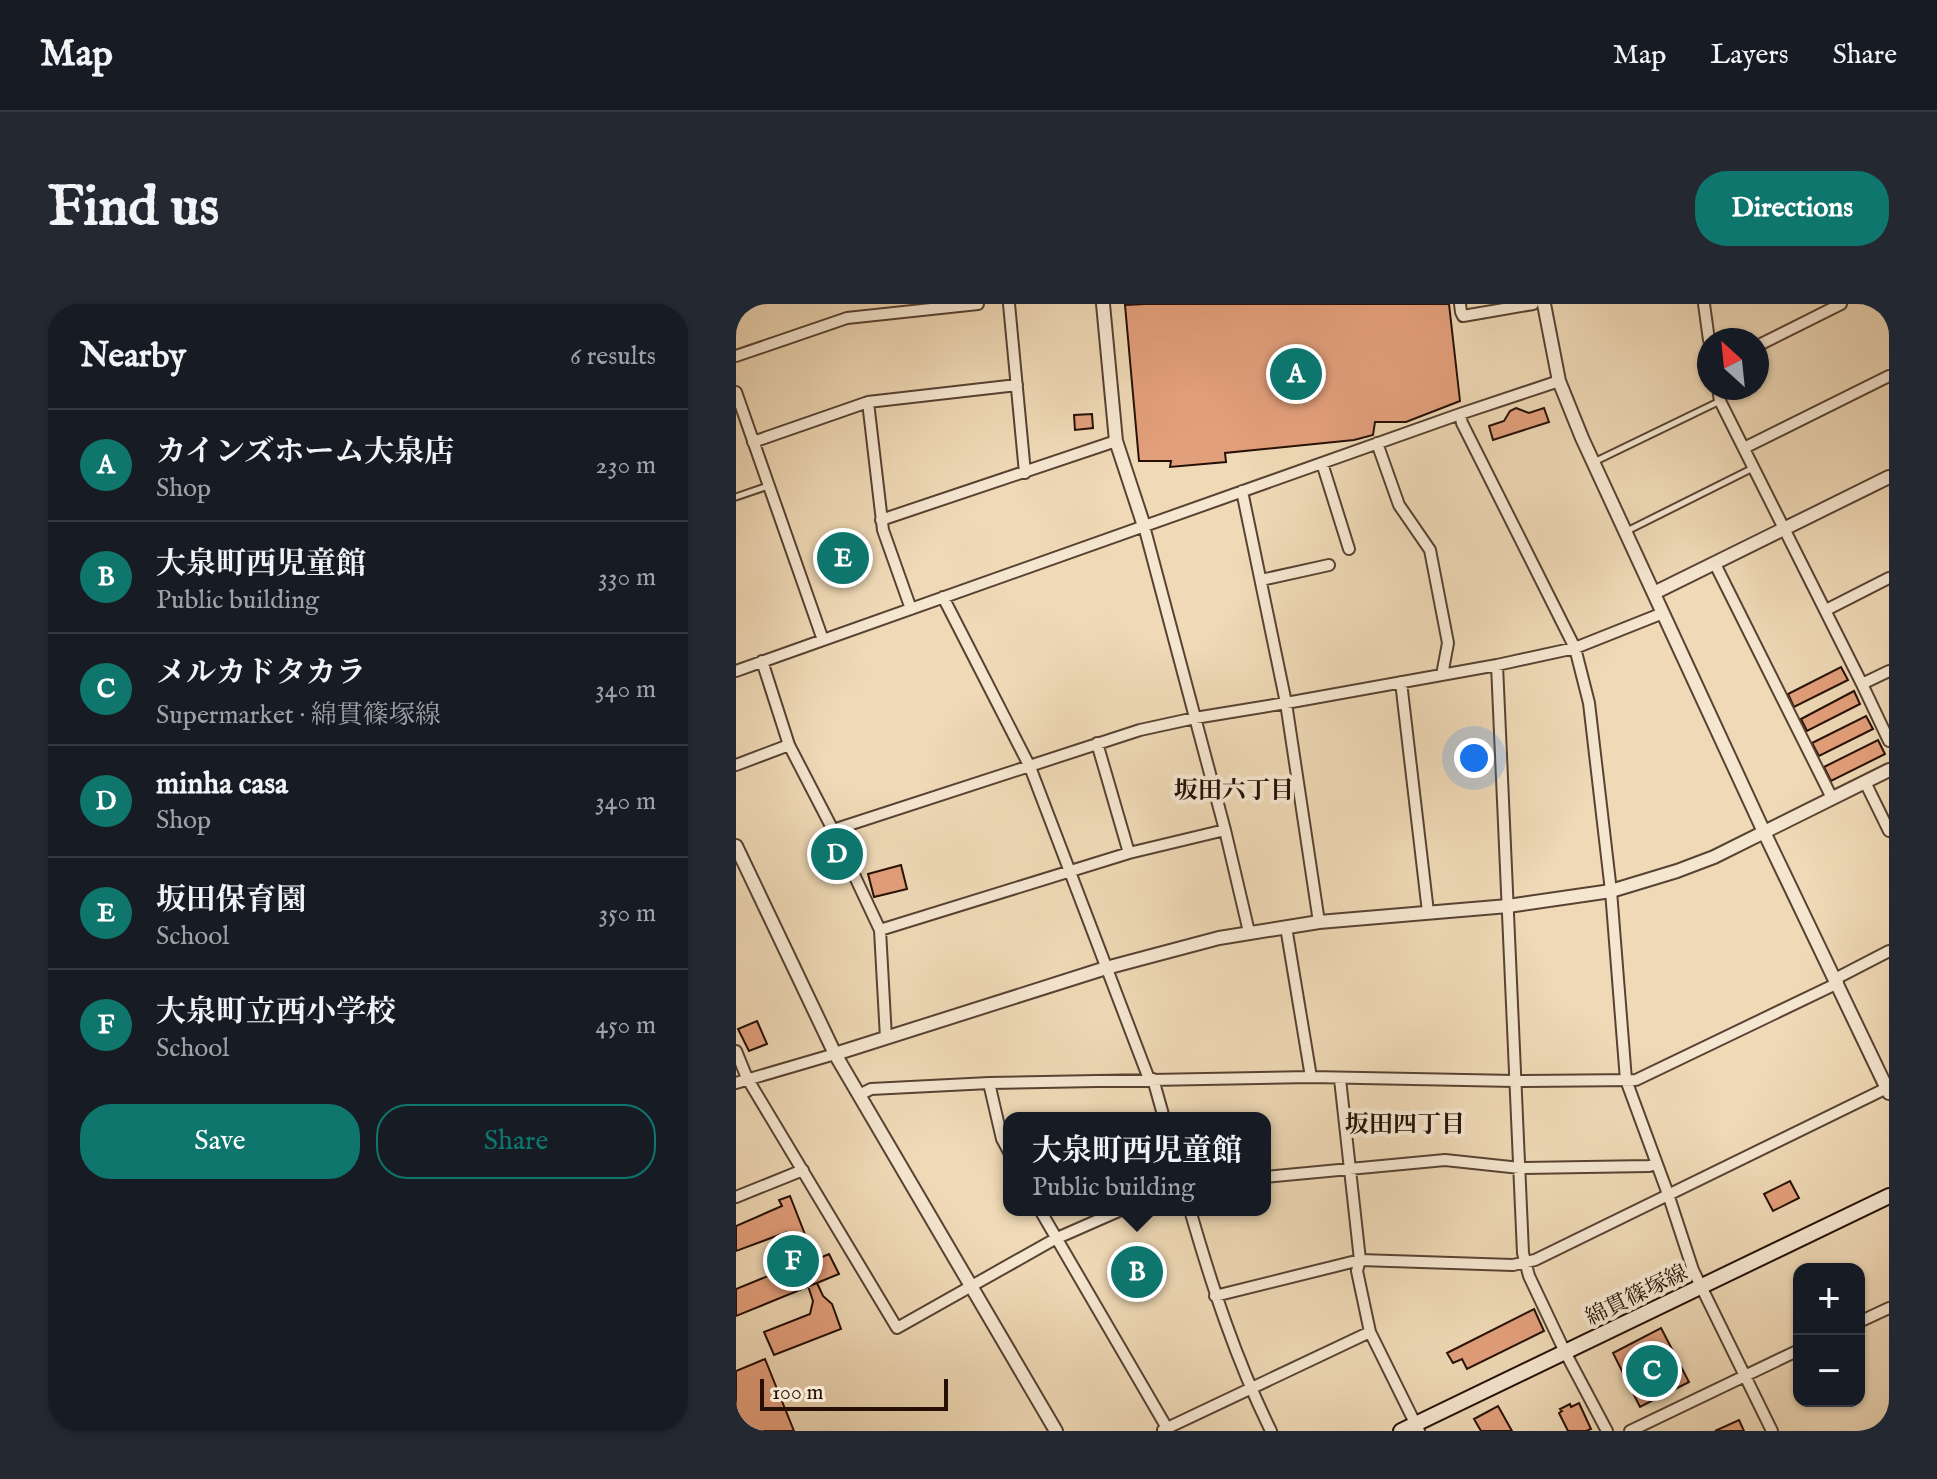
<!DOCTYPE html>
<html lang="en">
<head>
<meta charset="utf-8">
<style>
	:root { --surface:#171b24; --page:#242831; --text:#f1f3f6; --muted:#9ea1a6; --line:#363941; --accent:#0f766e }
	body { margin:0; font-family:"IM FELL English","Noto Serif JP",serif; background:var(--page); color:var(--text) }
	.controls { position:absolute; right:24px; bottom:24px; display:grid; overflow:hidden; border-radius:16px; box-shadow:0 2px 6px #0004 }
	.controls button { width:72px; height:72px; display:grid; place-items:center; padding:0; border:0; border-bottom:2px solid var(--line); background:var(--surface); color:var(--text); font:40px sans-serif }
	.compass { position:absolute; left:961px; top:24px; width:72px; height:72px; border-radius:50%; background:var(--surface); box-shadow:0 2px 6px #0004; rotate:333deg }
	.scale { position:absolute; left:24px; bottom:20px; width:188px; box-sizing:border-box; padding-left:8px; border:4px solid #261006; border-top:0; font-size:22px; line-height:28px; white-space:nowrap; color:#261006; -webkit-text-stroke:6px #f5e6d0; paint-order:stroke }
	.you { position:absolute; left:738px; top:454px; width:28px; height:28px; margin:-20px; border:6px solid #fff; border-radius:50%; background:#1a73e8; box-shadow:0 0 0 12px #1a73e833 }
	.badge { display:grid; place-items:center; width:52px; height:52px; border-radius:50%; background:var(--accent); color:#fff; font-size:26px; font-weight:700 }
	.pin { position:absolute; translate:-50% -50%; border:4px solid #fff; box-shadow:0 2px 8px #0006 }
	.popup { position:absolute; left:267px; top:808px; width:268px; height:104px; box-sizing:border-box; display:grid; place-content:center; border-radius:16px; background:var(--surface); filter:drop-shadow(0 2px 6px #0005); font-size:26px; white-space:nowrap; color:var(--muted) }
	.popup b { font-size:30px; color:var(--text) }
	.popup::after { content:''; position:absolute; left:50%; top:100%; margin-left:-16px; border:16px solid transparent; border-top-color:var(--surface) }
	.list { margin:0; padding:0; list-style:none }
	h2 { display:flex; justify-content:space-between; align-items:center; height:104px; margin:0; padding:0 32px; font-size:34px }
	h2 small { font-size:26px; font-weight:400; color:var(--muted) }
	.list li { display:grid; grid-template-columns:52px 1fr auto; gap:24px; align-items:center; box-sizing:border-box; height:112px; padding:0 32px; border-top:2px solid var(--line) }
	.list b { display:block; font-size:30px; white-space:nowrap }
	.list p { margin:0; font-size:26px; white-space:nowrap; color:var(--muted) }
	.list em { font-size:26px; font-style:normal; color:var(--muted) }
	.actions { display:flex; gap:16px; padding:24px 32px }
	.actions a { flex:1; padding:18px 0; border:2px solid var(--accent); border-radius:32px; text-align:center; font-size:28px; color:var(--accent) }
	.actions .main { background:var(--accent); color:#fff }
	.map { position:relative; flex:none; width:1153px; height:1127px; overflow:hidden; border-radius:32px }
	header { display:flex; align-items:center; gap:48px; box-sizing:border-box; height:112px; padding:0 40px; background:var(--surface); border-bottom:2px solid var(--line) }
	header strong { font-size:38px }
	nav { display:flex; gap:44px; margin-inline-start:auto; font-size:28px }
	.intro { display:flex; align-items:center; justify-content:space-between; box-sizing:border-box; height:192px; padding:0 48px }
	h1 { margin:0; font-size:56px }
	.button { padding:20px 36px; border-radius:32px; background:var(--accent); color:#fff; font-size:28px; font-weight:700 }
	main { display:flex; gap:48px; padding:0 48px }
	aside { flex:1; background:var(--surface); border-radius:32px; box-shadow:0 2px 6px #0004 }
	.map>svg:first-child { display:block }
	.building { fill:#e29f7b; stroke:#261006; stroke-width:2 }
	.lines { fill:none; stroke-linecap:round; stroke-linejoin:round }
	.service-casing { stroke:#584232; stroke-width:9 }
	.minor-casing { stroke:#584232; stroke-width:14 }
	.tertiary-casing { stroke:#584232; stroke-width:16 }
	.secondary-casing { stroke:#261006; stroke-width:18 }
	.service { stroke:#f5e6d0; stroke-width:5 }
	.minor { stroke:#f5e6d0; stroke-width:10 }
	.tertiary { stroke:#f5e6d0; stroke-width:12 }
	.secondary { stroke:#f5e6d0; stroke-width:14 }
	.labels { text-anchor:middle; stroke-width:8; stroke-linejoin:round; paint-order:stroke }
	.street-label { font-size:22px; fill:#261006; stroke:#f5e6d0 }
	.neighbourhood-label { font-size:24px; font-weight:bold; fill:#261006; stroke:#f5e6d0 }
</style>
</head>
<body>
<header>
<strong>Map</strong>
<nav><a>Map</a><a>Layers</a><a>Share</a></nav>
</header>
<div class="intro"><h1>Find us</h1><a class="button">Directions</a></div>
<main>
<aside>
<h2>Nearby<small>6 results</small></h2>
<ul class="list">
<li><span class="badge">A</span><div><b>カインズホーム大泉店</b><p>Shop</p></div><em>230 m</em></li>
<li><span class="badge">B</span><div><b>大泉町西児童館</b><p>Public building</p></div><em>330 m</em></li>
<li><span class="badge">C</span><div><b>メルカドタカラ</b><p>Supermarket · 綿貫篠塚線</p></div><em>340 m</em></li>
<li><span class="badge">D</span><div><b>minha casa</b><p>Shop</p></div><em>340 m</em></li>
<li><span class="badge">E</span><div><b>坂田保育園</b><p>School</p></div><em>350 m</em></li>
<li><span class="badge">F</span><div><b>大泉町立西小学校</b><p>School</p></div><em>450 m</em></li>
</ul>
<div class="actions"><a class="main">Save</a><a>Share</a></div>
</aside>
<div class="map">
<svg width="1153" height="1127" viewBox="0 0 1153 1127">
	<rect width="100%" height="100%" fill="#efd9b6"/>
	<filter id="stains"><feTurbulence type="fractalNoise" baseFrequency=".0025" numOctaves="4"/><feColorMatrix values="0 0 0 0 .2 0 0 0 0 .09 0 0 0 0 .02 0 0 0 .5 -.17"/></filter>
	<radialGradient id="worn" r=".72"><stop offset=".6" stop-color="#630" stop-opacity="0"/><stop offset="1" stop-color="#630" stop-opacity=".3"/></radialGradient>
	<!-- building -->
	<path class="building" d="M410 0H713L724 97 670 118H639L637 131 618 136 489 149 490 158 434 163 435 157H403L389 1Z
		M780 104 793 109 808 104 813 118 757 136 753 122 768 117 774 107Z
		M356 110 357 124 339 126 338 111Z
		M1105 363 1112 376 1058 403 1052 390Z
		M1118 387 1124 400 1071 427 1065 415Z
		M1130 412 1137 425 1083 452 1076 439Z
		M1142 436 1149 450 1095 477 1088 463Z
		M165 561 171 585 138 593 132 570Z
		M21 717 31 740 13 747 2 725Z
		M1054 877 1063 894 1037 907 1028 890Z
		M54 892 79 956 93 950 103 970 0 1012V985L47 966 43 957 59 950 51 928 0 947V922L46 902 43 896Z
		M81 979 87 992 96 1000 105 1025 38 1051 28 1028 74 1010 77 997 72 982Z
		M798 1005 808 1027 731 1065 726 1055 717 1059 711 1049Z
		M925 1024 953 1078 904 1103 877 1049Z
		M29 1055 58 1127H0V1067Z
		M843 1099 855 1125 850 1127H832L823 1109 826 1107 824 1105 834 1100 835 1103Z
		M762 1102 776 1127H745L738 1115Z
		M1003 1116 1008 1127H979Z"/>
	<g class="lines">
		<!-- service casing -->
		<g class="service-casing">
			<path id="service" d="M858 158 984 97
				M0 193 32 182
				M891 227 1017 164"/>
		</g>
		<!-- minor casing -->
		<g class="minor-casing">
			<path id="minor" d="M273 0 289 169
				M724 0 725 8 727 12 797 0
				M968 0 973 36
				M1021 42 1105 0
				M0 52 111 14 242 0
				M982 84 984 97 1126 380 1153 437
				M0 88 87 336
				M132 98 147 226 175 305
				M724 110 726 119 839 344 853 399 875 587 890 776 932 890 957 966 1036 1127
				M17 138 132 98 281 81
				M641 139 663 201 694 246 712 339 706 371
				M1008 144 1153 72
				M586 159 613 245
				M506 187 550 399 583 618
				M145 216 380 137
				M408 222 489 526 513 628
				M979 260 1096 494
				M525 276 593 261
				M207 293 294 463 413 775
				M1090 306 1153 274
				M26 357 53 441 97 526 144 626 150 734
				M761 361 787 949 793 972 829 1048 871 1127
				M0 367 724 110 823 77
				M665 378 692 608
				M1126 380 1153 367
				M361 439 393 549
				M0 461 53 441
				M1129 478 1153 527
				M97 526 404 426 459 414 550 399 761 361 839 344 927 309
				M550 623 575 773
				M144 626 393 549 489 526
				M1099 675 1153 647
				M0 747 11 774 161 1024 319 935 385 906
				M417 775 428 814
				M604 775 624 956 621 967 634 1028 683 1127
				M0 779 99 750
				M253 779 266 835 273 848
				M123 791 135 785 253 779 575 773 779 777 900 776 1102 679
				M529 873 709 856 784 864 913 862 920 860
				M0 893 67 866
				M304 906 431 1124
				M454 906C476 982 500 1056 535 1127
				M479 992 624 956 777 961 799 956 1153 783
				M1123 1018 1153 1004
				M427 1126 634 1028
				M894 1127 1063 1046
				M1149 1127 1153 1125"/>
		</g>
		<!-- tertiary casing -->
		<g class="tertiary-casing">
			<path id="tertiary" d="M367 0 380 137 408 222
				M808 0 823 77 846 134 1028 528 1153 789
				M918 289 1153 173
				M0 542 99 750 320 1127
				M99 750 370 664 483 634 583 618 772 602 875 587 941 567 978 553 1153 466"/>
		</g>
		<!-- secondary casing -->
		<g class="secondary-casing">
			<path id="secondary" d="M665 1127 1153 892"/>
		</g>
		<!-- service -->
		<use href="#service" class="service"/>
		<!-- minor -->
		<use href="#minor" class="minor"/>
		<!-- tertiary -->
		<use href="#tertiary" class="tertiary"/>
		<!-- secondary -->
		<use href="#secondary" class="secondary"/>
	</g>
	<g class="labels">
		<!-- street labels -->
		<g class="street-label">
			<text transform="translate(900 990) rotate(-26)" y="8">綿貫篠塚線</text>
		</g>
		<!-- neighbourhood labels -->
		<g class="neighbourhood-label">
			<text x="498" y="494">坂田六丁目</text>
			<text x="669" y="828">坂田四丁目</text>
		</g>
	</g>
	<rect width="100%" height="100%" filter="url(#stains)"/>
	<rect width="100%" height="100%" fill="url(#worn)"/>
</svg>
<div class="controls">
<button>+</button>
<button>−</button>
</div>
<svg class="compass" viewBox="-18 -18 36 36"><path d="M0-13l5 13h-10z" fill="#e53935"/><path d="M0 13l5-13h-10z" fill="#9ea1a6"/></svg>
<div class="scale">100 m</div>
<div class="you"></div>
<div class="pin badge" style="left:560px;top:70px">A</div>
<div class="pin badge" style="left:401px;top:968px">B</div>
<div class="popup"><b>大泉町西児童館</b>Public building</div>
<div class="pin badge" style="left:916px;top:1067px">C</div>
<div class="pin badge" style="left:101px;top:550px">D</div>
<div class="pin badge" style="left:107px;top:254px">E</div>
<div class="pin badge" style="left:57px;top:957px">F</div>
</div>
</main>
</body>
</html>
